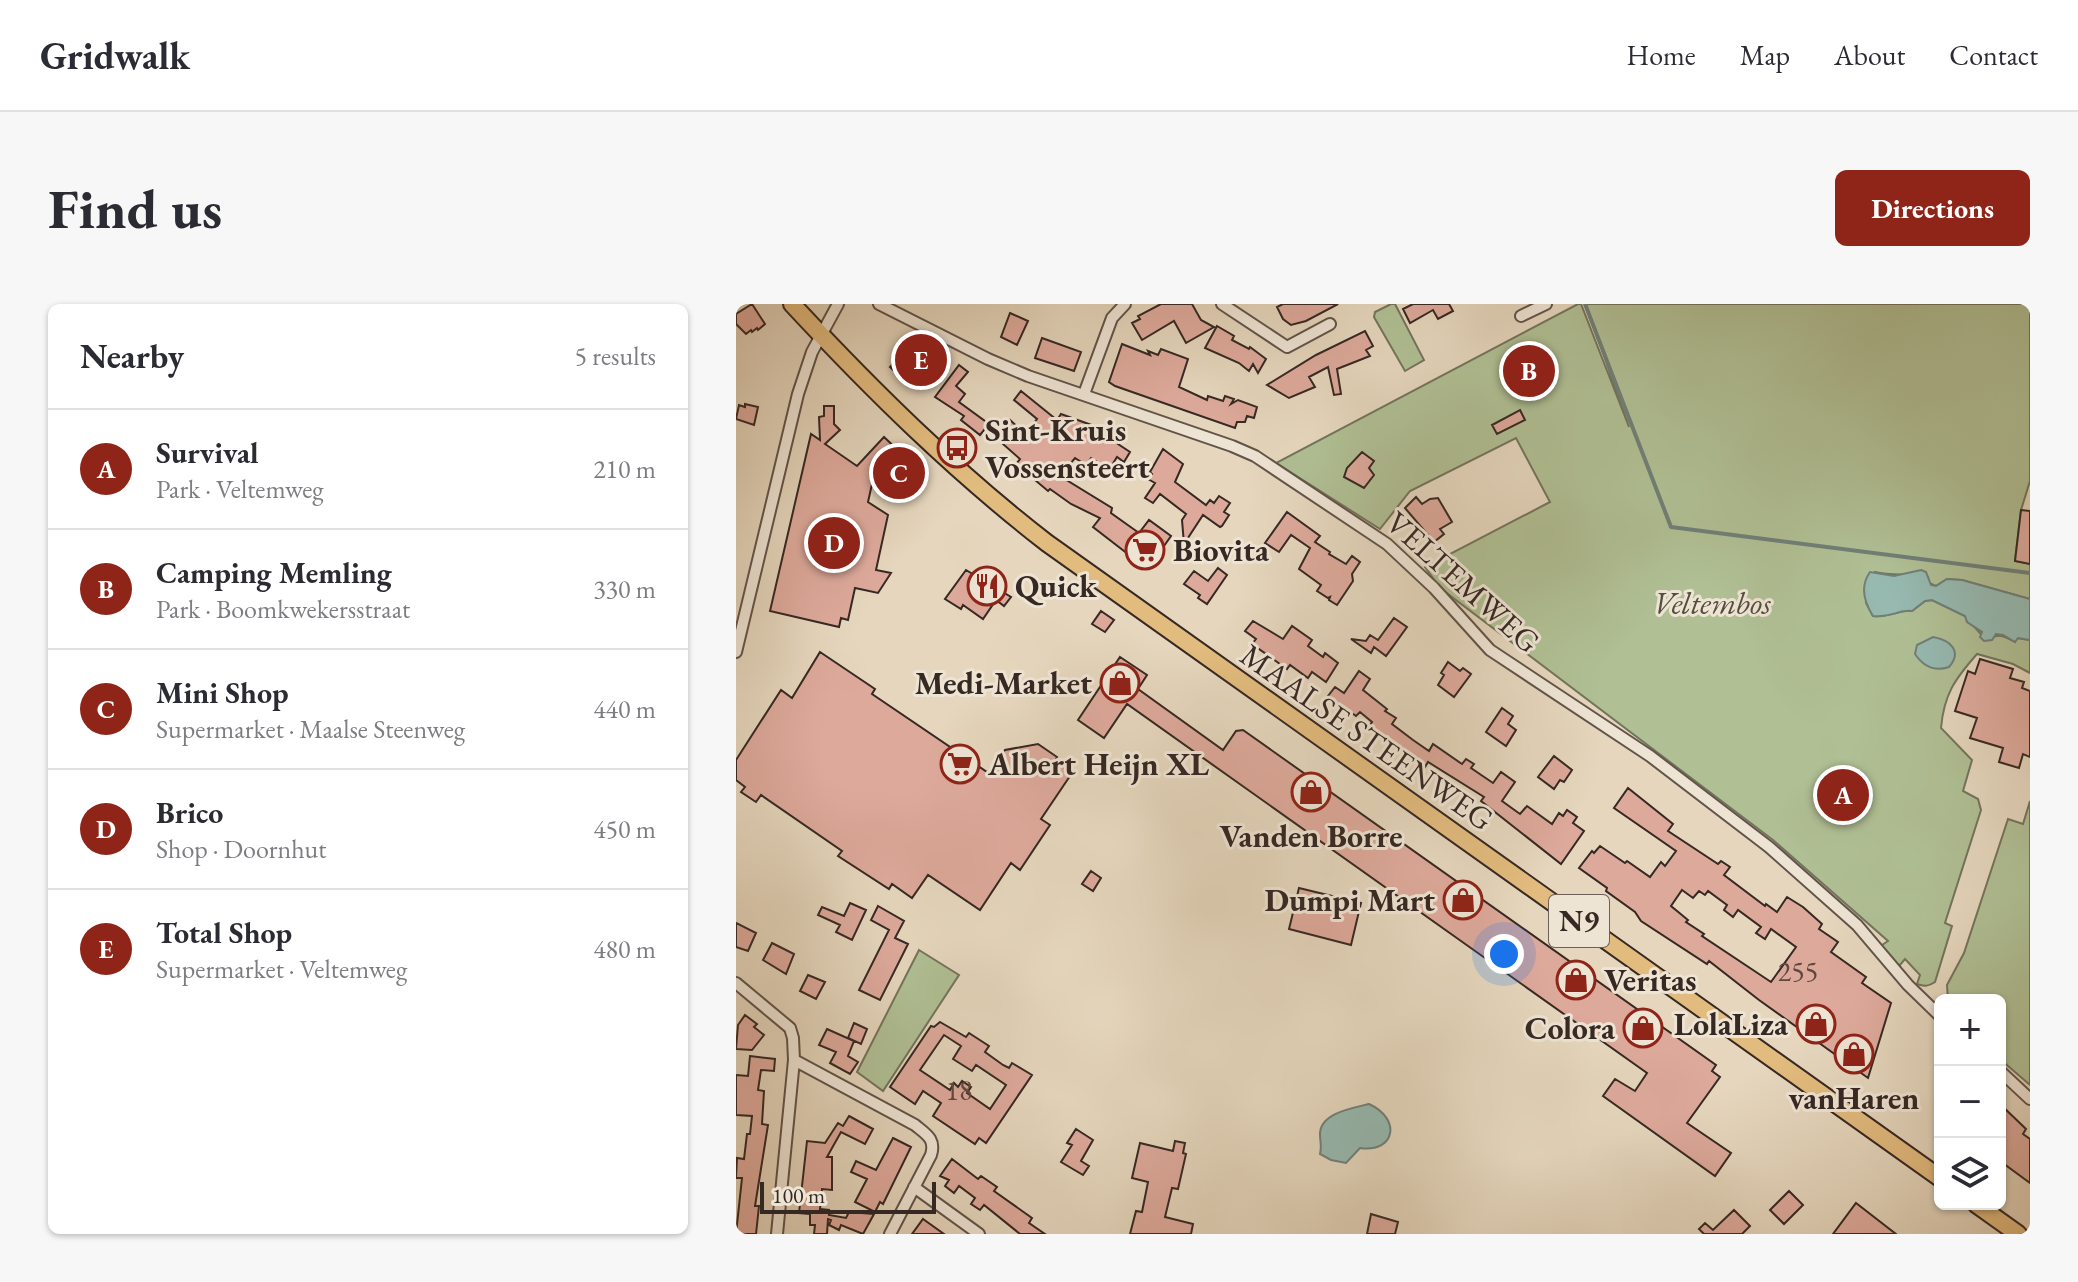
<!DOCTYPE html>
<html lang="en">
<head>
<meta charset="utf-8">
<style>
	:root { --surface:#fff; --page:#f7f7f7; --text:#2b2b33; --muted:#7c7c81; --line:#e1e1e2; --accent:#8f2418 }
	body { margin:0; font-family:"EB Garamond",serif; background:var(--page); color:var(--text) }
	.controls { position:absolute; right:24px; bottom:24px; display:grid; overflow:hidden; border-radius:12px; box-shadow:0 2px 6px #0004 }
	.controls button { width:72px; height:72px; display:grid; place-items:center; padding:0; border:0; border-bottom:2px solid var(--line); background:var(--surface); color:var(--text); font:40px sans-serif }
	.scale { position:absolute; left:24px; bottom:20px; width:176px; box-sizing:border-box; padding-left:8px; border:4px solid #362823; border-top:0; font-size:22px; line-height:28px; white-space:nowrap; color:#362823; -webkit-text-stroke:6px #eee4d4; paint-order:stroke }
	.you { position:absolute; left:768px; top:650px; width:28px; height:28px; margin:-20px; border:6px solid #fff; border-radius:50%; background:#1a73e8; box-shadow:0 0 0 12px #1a73e833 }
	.badge { display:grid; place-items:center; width:52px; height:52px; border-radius:50%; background:var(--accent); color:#fff; font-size:26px; font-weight:700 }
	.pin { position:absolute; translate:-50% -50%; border:4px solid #fff; box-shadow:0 2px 8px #0006 }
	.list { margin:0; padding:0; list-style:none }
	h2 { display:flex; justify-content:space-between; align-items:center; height:104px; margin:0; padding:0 32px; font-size:34px }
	h2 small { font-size:26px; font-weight:400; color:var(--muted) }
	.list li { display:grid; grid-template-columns:52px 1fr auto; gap:24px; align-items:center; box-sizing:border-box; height:120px; padding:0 32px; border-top:2px solid var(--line) }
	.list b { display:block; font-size:30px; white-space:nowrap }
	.list p { margin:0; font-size:26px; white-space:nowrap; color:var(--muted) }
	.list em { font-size:26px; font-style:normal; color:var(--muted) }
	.icon { flex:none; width:44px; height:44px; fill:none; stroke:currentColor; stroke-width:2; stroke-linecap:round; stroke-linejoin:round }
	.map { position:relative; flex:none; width:1294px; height:930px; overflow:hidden; border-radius:12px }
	header { display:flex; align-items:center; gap:48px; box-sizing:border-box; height:112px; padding:0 40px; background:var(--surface); border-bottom:2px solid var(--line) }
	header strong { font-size:38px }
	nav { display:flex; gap:44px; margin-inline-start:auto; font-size:28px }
	.intro { display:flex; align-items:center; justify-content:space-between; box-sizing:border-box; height:192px; padding:0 48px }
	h1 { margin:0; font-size:56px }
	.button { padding:20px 36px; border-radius:12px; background:var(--accent); color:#fff; font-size:28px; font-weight:700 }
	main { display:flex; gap:48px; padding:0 48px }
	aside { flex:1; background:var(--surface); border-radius:12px; box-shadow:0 2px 6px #0004 }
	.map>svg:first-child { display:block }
	.green { fill:#b0bf94; stroke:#73745c; stroke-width:2 }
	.water { fill:#96b9b0; stroke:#707f78; stroke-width:2 }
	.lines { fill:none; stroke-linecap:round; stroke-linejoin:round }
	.stream { stroke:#707f78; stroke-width:4 }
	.building { fill:#dda99b; stroke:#362823; stroke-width:2; fill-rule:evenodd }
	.minor-casing { stroke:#62544a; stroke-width:14 }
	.primary-casing { stroke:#362823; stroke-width:20 }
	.minor { stroke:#eee4d4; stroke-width:10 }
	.primary { stroke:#e2bb7e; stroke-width:16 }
	.labels { text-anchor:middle; stroke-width:6; stroke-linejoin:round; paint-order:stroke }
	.number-label { font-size:28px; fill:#604841 }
	.shield { fill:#eee4d4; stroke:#6d6058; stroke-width:2 }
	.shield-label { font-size:30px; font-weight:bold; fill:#362823 }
	.poi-label { font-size:32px; font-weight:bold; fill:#362823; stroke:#eee4d4; text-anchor:start }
	.street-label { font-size:32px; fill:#362823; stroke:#eee4d4 }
	.park-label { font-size:32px; font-style:italic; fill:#544e3f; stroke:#eee4d4 }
</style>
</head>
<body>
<header>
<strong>Gridwalk</strong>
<nav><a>Home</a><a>Map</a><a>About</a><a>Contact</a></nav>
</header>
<div class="intro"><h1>Find us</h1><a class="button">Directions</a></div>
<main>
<aside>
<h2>Nearby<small>5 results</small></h2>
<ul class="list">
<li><span class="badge">A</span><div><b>Survival</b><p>Park · Veltemweg</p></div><em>210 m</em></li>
<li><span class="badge">B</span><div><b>Camping Memling</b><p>Park · Boomkwekersstraat</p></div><em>330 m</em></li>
<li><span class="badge">C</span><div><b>Mini Shop</b><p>Supermarket · Maalse Steenweg</p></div><em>440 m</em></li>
<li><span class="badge">D</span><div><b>Brico</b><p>Shop · Doornhut</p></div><em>450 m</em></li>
<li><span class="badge">E</span><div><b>Total Shop</b><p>Supermarket · Veltemweg</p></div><em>480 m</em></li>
</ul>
</aside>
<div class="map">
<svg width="1294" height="930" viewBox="0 0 1294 930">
	<rect width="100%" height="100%" fill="#e5d6bd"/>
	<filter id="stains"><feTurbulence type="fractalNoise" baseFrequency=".0025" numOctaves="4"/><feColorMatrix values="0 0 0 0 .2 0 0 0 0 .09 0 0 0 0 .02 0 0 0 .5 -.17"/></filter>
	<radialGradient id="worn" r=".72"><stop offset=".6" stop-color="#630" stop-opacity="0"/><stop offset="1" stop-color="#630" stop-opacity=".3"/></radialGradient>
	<!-- green -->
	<path class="green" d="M655 0H659L688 56 669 67 638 13 639 8Z
		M842 0H845L893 123 850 0H1294V177L1285 206 1279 257 1294 260V295L1226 276 1211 275 1200 282 1193 279 1192 273C1174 268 1157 273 1139 268L1130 299 1137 312C1155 314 1164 305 1176 307L1189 297 1196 296 1229 312 1250 336C1263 329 1266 331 1279 338L1281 334 1294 336V369L1277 360 1241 350C1219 375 1208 390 1205 424L1236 456 1227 487 1242 495 1245 506 1209 619 1216 622 1199 678C1193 682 1189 683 1181 680L1184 671 1169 655 1164 661H1160L1145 645 1146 641 1152 637 1037 536 704 284 689 263 814 198 780 134 674 187 644 225 540 159Z
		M1294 497V781L1264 755V696H1212L1211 681 1228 649 1272 515 1287 520Z
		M183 646 223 671 147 787 121 768Z"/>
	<!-- water -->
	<path class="water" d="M1185 266 1190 268 1195 281 1200 282 1211 275 1226 276 1294 295V336L1282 334 1279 338 1267 331 1260 330 1256 336 1248 337 1244 333 1246 328 1231 318 1229 312 1196 296 1189 297 1176 307C1164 305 1155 314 1137 312 1128 298 1124 282 1134 268L1158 272Z
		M1197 333C1214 336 1227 347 1213 363 1198 368 1187 362 1179 350L1181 341Z
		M633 800C666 815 659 849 624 844L610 859 595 856 584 850C586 842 584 838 584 830 584 809 617 804 633 800Z"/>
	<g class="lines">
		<!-- stream -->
		<path class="stream" d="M849 0 935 223 1294 269"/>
	</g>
	<!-- building -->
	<path class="building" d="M16 0 29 20 22 26 21 24 16 28 15 26 10 30 0 20V10Z
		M425 0H456L465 16 478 23 450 39 438 17 406 36 396 19 404 15 402 12Z
		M547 0H602L570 17 555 21 547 15 541 3Z
		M677 0H713L717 7 702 15 697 6 674 19 667 5Z
		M274 9 292 17 281 41 265 33Z
		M481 22 498 32 496 36 513 45 514 43 530 55 522 69 517 60 513 67 503 59 469 44Z
		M629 27 637 42 630 46 634 52 601 65 605 90 598 91 592 63 573 73 579 83 553 94 531 81 580 51Z
		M306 34 345 48 338 67 299 54Z
		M178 40 202 53 173 81 154 63Z
		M386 40 414 51 412 47 422 51 425 45 452 55 443 83 471 96 472 92 487 97 489 92 498 95 495 100 502 96 521 103 518 114 511 112 509 118H501L499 124 379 82 373 78Z
		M223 61 232 68 220 82 229 90 223 98 253 120 244 131 225 116 228 112 199 93Z
		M285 87 321 116 325 110 375 128 377 126 387 133 382 140 394 148 388 158 381 153 373 166 355 154 350 161 339 154 324 172 376 204 375 209 403 229 413 216 435 232 414 262 399 252 397 254 357 223 364 214 335 200 314 185 312 187 280 160 284 155 259 133 274 116 289 130 301 115 278 96Z
		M9 100 22 103 18 121 0 115 3 101 9 103Z
		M88 102H98V120L104 126 89 140 121 162 148 133 167 151 160 159 187 184 180 192 153 167 150 170 140 162 132 198 152 211 140 266 155 269 142 289 119 284 112 316 105 314 103 323 34 307 75 130 84 136 83 113 88 112Z
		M784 106 789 116 761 130 756 121Z
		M427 145 447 160 439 178 470 201 474 196 478 199 483 192 494 199 488 208 493 211 486 222 484 223 467 211 448 240 446 216 450 210 424 190 417 199 409 194 419 179 412 175 416 170 414 168Z
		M626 148 638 157 633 164 638 171 628 184 608 173 611 164Z
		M680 193 686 200 694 195 702 194 716 218 704 225 708 230 698 238 669 204Z
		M1285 206 1294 207V260L1279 257Z
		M551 208 584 232 579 238 594 248 593 250 610 260 616 252 624 258 616 270 617 277 601 301 593 296 594 293 592 294 581 287 585 281 563 265 574 244 555 231 543 248 529 239Z
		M482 264 491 271 471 300 462 294 464 291 448 280 458 267 472 277Z
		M230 266 275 293 268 302 260 296 247 315 227 301 225 305 209 295Z
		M365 307 378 316 369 328 356 320Z
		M658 314 671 323 650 352 638 343 635 349 615 335 630 337 634 331 642 336Z
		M517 317 547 335 556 322 576 336 572 342 587 353 589 349 602 359 590 378 576 368 572 374 554 361 551 365 516 340 520 335 509 327Z
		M84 348 139 385 136 390 254 470 269 446 302 440 321 453 319 457 336 469 305 515 314 521 284 566 275 559 244 606 192 571 176 594 156 580 153 585 102 552 106 547 25 491 20 498 5 488 9 483 0 476V456L45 386 56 394Z
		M384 353 411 371 402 385 487 446 500 427 507 426 980 761 976 767 984 773 951 819 995 849 979 872 867 792 879 775 899 787 911 769 391 400 368 434 342 416Z
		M1244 355 1277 365 1274 374 1288 378 1286 384 1294 387V453L1287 450 1283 464 1263 458 1267 444 1234 434 1241 414 1219 407 1232 367 1239 370Z
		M712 358 724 367 727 364 735 370 718 393 702 381 708 371 705 369Z
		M623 367 634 375 627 386 651 405 649 407 660 414 656 420 677 436 693 447 697 440 726 460 730 455 738 460 735 464 757 479 765 468 779 478 766 497 784 510 791 502 816 520 823 509 827 512 831 506 841 513 837 519 848 527 825 560 745 497 748 493 692 458 689 463 633 423 636 418 624 408 620 412 592 392 599 383 608 389Z
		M766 404 777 412 772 420 780 426 770 442 750 428Z
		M818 452 836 466 828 478 824 476 818 485 802 473Z
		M892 484 937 520 932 527 982 560 985 557 994 563 988 571 1029 602 1030 600 1041 608 1051 593 1067 603 1086 620 1083 625 1102 638 1095 648 1130 673 1126 679 1155 699 1132 774 1023 696 973 657 971 660 905 617 899 608 870 587 871 584 843 564 856 547 858 549 864 542 889 559 891 557 914 573 925 558 929 562 940 547 878 504ZM946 586 957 594 963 587 969 591 972 587 991 601 988 606 997 613 1002 606 1025 623 1020 629 1029 635 1035 625 1060 643 1035 678 966 632 968 630 950 618 952 616 935 602Z
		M355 567 365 574 357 587 346 580Z
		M563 584 625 599 615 641 553 625Z
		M114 599 130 606 116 636 100 628 104 621 82 611 86 603 108 612Z
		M142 602 168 617 159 634 172 640 144 696 123 686 153 626 135 616Z
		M0 619 20 629 12 647 0 643Z
		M36 639 58 650 50 670 27 656Z
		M72 671 89 678 80 695 64 687Z
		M9 711 21 720 18 723 28 731 16 746 0 745 2 721Z
		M204 718 230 733 233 729 253 742 249 748 267 761 273 764 276 759 296 771 250 839 243 834 239 840 197 812 205 799 187 787 179 800 154 783 195 722 198 723ZM208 731 225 742 217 755 236 767 240 761 270 781 254 805 231 789 235 783 226 777 222 783 218 779 214 786 184 766Z
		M118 719 131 725 125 740 112 734Z
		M91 725 118 737 112 752 122 758 114 770 94 759 100 748 83 741Z
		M14 752 39 755 38 767 25 766 22 786 28 787 26 820 32 821 19 902H23L20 930H0L6 874H0L1 854 8 855 11 830H14L16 812 0 811V771L12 772Z
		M1264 800 1290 825 1287 830 1294 835V879L1264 857Z
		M113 812 137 825 129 840 105 828 91 853H96V886L86 885 84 905 93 906V911L110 914 113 908 138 910 127 930 105 921 103 926 93 921 95 916 92 915 91 930H78L79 921H74V910L63 909 71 837 89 839 102 819 107 822Z
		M340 825 357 836 345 857 353 862 347 871 325 858 336 841 331 839Z
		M157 834 175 843 147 900 144 898 139 908 119 898 131 875 115 868 120 857 140 866Z
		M439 837 449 839 447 849 450 850 442 885 436 884 429 913 457 920 455 930H394L400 907 406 908 412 878 396 874 404 839 437 847Z
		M216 855 242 875 245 872 261 883 258 887 296 914 293 919 309 930H284L248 901 244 906 235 900 239 894 223 882 218 889 209 882 213 876 204 872Z
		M1053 887 1067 901 1048 920 1034 906Z
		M1120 899 1160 930H1097Z
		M998 906 1014 922 1006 930H968L963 925 969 919 977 926Z
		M635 910 662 918 659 930H631Z
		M187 915 208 930H176Z"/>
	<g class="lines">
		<!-- minor casing -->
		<g class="minor-casing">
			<path id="minor" d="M143 0 252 55 292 72 496 142 519 152 651 240 698 284 754 346 914 452 1033 543 1121 621 1172 681 1204 712
				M486 0 551 43 594 20
				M785 12 810 0
				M348 90 376 14 389 0
				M0 348 62 90 76 48 102 0
				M0 679 54 724 57 734 58 756 179 821C190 830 200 835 195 851L154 930
				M1264 767 1294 795
				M178 883 243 930
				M41 930 58 756"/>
		</g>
		<!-- primary casing -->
		<g class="primary-casing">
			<path id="primary" d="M56 0C136 86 218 167 311 239L1204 874
				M1240 900 1282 930"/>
		</g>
		<!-- minor -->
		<use href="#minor" class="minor"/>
		<!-- primary -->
		<use href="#primary" class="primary"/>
	</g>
	<!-- icons -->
	<defs>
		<g id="bus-ring" transform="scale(2)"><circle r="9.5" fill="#eee4d4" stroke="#8f2418" stroke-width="1.5"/><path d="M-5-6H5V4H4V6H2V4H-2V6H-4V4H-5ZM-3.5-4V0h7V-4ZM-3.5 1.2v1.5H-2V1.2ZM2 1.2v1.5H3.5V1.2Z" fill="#8f2418"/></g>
		<g id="supermarket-ring" transform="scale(2)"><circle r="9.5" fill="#eee4d4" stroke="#8f2418" stroke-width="1.5"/><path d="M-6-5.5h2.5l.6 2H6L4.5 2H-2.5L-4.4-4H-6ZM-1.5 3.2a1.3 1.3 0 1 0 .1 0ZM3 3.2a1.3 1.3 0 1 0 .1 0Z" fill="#8f2418"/></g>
		<g id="restaurant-ring" transform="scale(2)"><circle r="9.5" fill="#eee4d4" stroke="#8f2418" stroke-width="1.5"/><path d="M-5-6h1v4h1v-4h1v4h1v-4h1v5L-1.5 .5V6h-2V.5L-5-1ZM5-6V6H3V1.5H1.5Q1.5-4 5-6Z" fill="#8f2418"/></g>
		<g id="shop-ring" transform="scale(2)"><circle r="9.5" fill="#eee4d4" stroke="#8f2418" stroke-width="1.5"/><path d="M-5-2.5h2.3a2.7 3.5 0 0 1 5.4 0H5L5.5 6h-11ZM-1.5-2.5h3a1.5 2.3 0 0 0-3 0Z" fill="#8f2418"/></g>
	</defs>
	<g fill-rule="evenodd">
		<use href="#bus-ring" x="221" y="144"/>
		<use href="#supermarket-ring" x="409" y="246"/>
		<use href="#restaurant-ring" x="251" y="282"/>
		<use href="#shop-ring" x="384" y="379"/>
		<use href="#supermarket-ring" x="224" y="460"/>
		<use href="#shop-ring" x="575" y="488"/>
		<use href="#shop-ring" x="727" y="596"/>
		<use href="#shop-ring" x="840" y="676"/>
		<use href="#shop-ring" x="1080" y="720"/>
		<use href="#shop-ring" x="907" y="724"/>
		<use href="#shop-ring" x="1118" y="750"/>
	</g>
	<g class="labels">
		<!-- number labels -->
		<g class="number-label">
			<text x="1062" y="677">255</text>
			<text x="223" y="796">18</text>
		</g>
		<!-- shield labels -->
		<rect class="shield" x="813" y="591" width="60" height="52" rx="6"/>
		<g class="shield-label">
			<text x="843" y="627">N9</text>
		</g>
		<!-- poi labels -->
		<g class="poi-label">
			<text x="249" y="137">Sint-Kruis<tspan x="249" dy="37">Vossensteert</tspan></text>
			<text x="437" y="257">Biovita</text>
			<text x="279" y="293">Quick</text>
			<text x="356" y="390" text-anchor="end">Medi-Market</text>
			<text x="252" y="471">Albert Heijn XL</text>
			<text x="575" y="543" text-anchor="middle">Vanden Borre</text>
			<text x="699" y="607" text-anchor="end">Dumpi Mart</text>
			<text x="868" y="687">Veritas</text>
			<text x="1052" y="731" text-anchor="end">LolaLiza</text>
			<text x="879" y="735" text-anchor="end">Colora</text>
			<text x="1118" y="805" text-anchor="middle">vanHaren</text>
		</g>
		<!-- street labels -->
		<g class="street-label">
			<text transform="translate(727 278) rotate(42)" y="11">VELTEMWEG</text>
			<text transform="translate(631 433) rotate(35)" y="11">MAALSE STEENWEG</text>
		</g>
		<!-- park labels -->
		<g class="park-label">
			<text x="976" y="310">Veltembos</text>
		</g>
	</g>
	<rect width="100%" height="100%" filter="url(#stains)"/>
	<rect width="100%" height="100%" fill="url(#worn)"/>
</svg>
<div class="controls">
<button>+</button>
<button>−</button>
<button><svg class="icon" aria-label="layers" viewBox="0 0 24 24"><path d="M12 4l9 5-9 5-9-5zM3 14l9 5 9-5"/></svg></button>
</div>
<div class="scale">100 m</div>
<div class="you"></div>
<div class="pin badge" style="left:1107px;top:491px">A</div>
<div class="pin badge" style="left:793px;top:67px">B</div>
<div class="pin badge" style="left:163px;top:169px">C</div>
<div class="pin badge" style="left:98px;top:239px">D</div>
<div class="pin badge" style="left:185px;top:56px">E</div>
</div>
</main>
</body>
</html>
